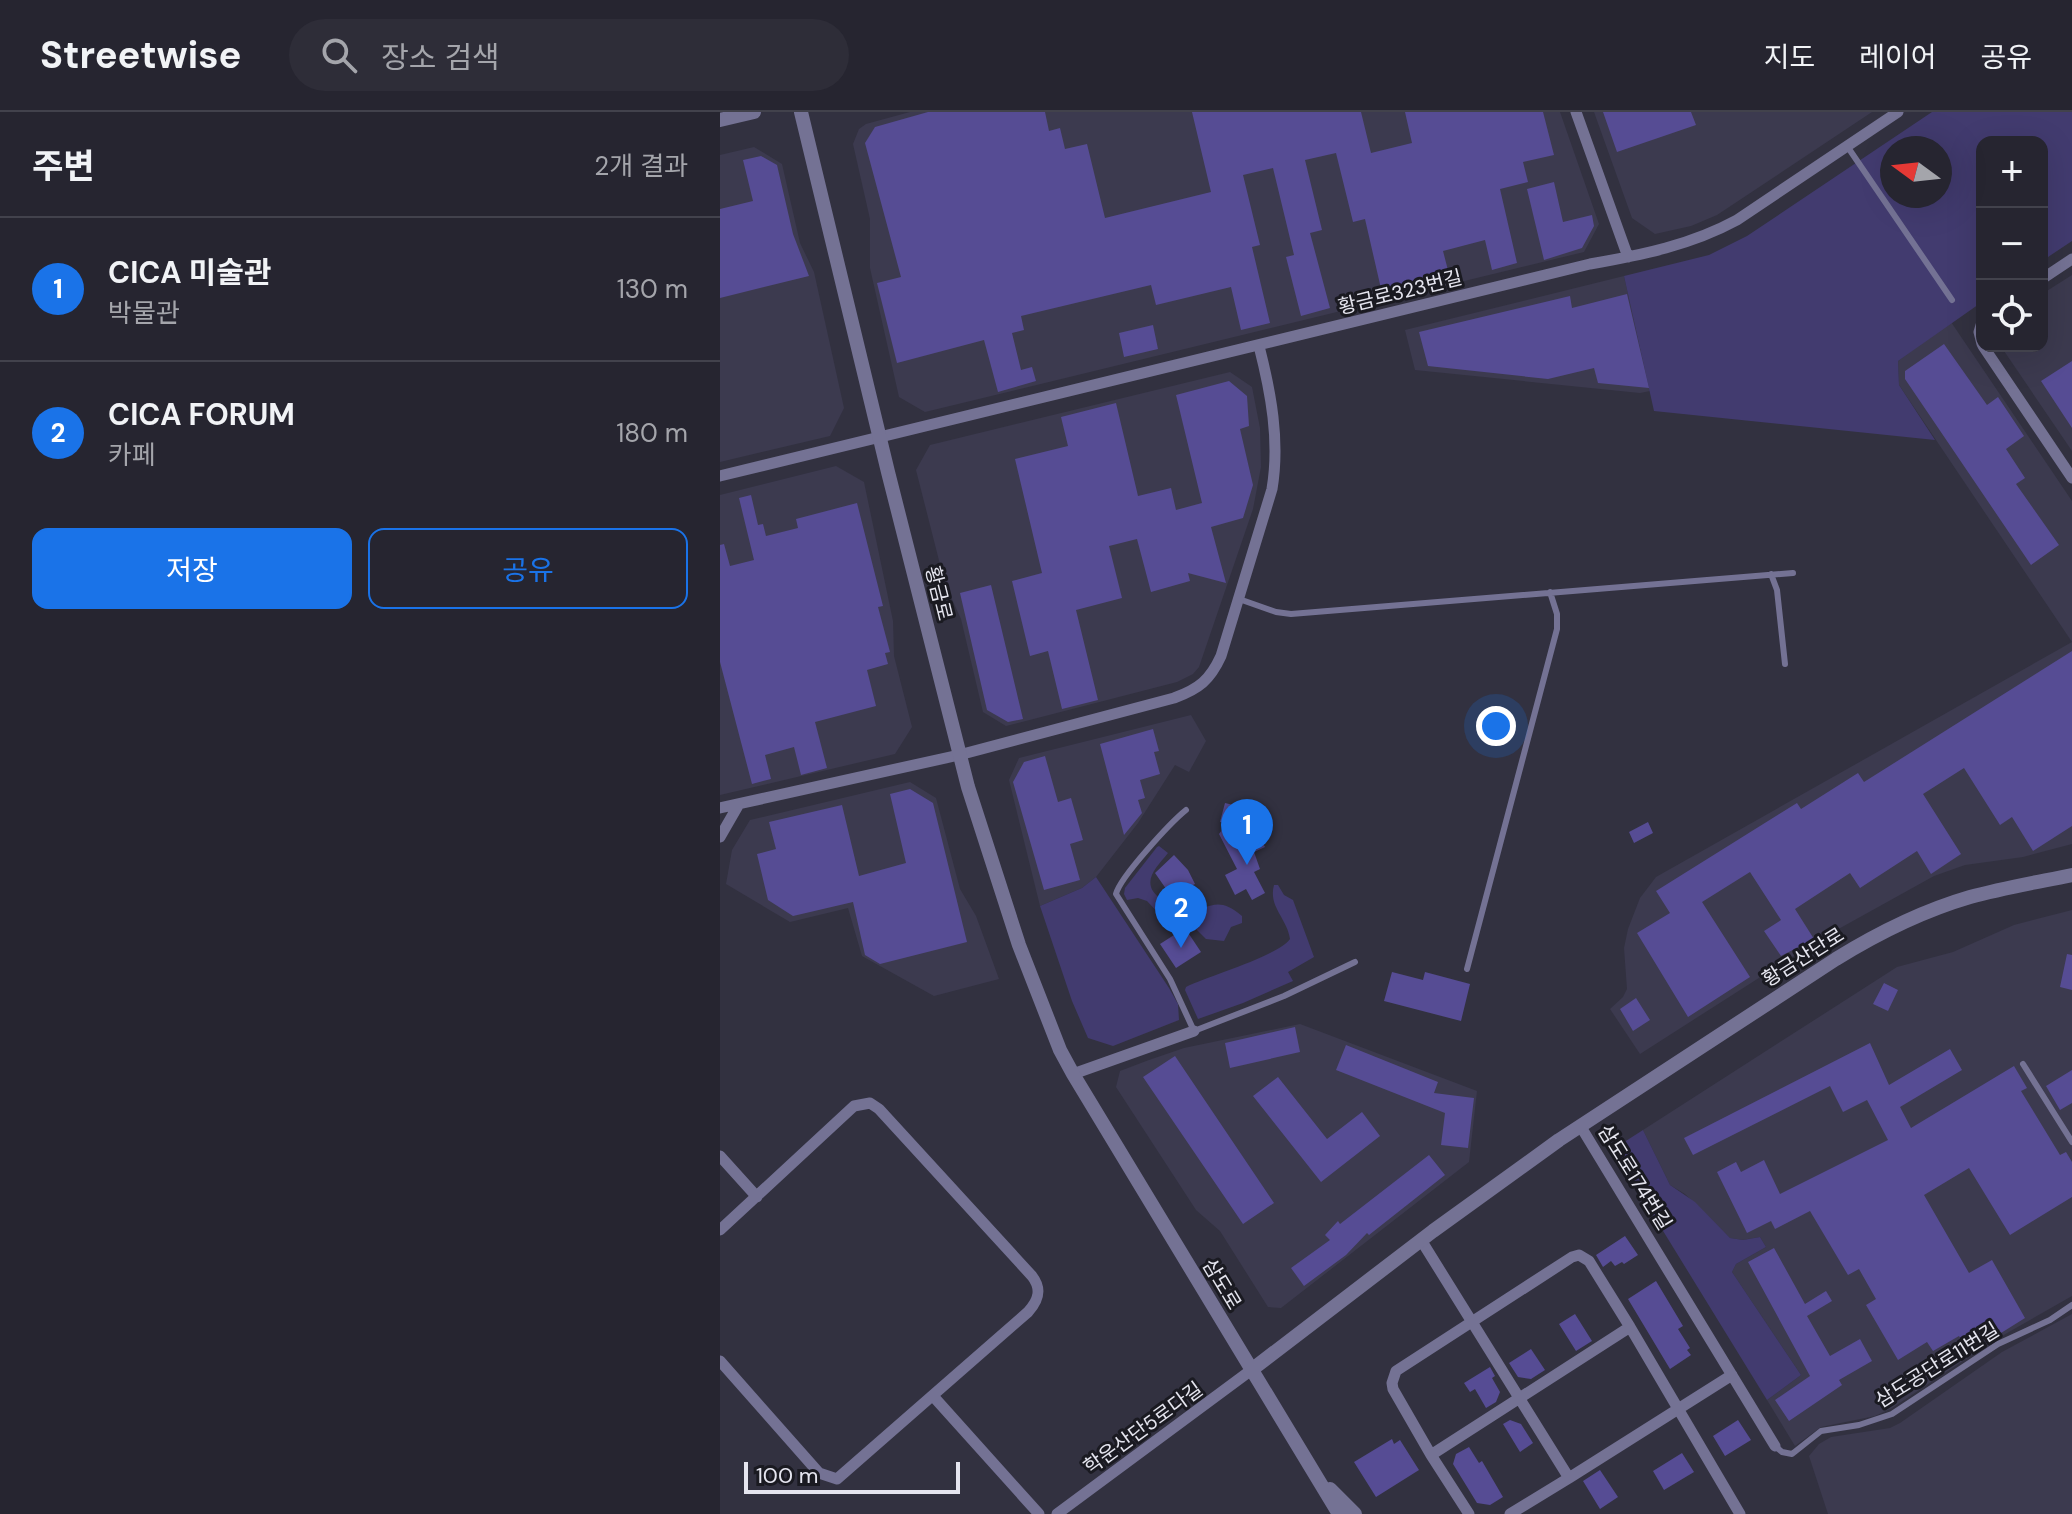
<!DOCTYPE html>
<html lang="ko">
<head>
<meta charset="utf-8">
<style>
	:root { --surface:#262530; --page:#2e2d38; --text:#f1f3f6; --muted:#a4a5ab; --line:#42424c; --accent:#1a73e8 }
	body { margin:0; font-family:"DM Sans","Noto Sans KR",sans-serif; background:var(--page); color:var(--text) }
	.controls { position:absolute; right:24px; top:24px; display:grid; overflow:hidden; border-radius:16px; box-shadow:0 8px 32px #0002 }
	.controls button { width:72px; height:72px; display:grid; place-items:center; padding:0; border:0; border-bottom:2px solid var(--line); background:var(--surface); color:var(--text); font:40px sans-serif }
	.compass { position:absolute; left:1160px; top:24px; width:72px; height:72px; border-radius:50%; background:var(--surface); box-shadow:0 8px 32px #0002; rotate:285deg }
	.scale { position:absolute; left:24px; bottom:20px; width:216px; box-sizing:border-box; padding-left:8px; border:4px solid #e5e5ef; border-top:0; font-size:22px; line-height:28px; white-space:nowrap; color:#e5e5ef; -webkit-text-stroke:6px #1a1a21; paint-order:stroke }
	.you { position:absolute; left:776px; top:614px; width:28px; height:28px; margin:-20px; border:6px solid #fff; border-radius:50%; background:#1a73e8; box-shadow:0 0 0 12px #1a73e833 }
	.badge { display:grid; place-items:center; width:52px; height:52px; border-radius:50%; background:var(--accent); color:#fff; font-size:26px; font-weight:700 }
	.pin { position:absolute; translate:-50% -66px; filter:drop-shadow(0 2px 4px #0008) }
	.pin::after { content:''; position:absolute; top:42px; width:28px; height:24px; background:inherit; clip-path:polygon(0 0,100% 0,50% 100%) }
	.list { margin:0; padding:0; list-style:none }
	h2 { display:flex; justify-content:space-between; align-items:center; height:104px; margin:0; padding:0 32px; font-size:34px }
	h2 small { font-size:26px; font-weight:400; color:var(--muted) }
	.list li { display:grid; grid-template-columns:52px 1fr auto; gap:24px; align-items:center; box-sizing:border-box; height:144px; padding:0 32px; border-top:2px solid var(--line) }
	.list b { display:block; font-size:30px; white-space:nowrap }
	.list p { margin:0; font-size:26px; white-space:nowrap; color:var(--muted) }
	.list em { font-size:26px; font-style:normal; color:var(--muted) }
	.actions { display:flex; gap:16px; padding:24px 32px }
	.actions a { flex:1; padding:18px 0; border:2px solid var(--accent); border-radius:16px; text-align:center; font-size:28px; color:var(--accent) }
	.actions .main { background:var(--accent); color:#fff }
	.icon { flex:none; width:44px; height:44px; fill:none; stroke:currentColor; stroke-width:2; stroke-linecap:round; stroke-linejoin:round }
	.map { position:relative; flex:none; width:1352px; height:1402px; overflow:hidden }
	header { display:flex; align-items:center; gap:48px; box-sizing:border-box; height:112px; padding:0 40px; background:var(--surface); border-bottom:2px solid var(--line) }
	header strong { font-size:38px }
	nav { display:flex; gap:44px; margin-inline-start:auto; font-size:28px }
	.search { width:560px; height:72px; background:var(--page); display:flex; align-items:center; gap:20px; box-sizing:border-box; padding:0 28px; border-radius:44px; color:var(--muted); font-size:30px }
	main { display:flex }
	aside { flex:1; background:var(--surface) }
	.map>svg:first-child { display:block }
	.built { fill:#3c3a4f }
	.green { fill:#423b6f; fill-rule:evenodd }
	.building { fill:#564c94 }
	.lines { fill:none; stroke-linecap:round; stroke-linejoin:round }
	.service { stroke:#747294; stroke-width:6 }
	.minor { stroke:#747294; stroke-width:11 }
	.tertiary { stroke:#747294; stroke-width:14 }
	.labels { text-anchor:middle; stroke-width:6; stroke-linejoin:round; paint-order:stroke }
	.street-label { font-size:20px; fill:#e5e5ef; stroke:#1a1a21 }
</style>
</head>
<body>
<header>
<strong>Streetwise</strong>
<div class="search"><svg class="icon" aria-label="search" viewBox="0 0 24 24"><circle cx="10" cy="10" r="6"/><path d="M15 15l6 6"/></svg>장소 검색</div>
<nav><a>지도</a><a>레이어</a><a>공유</a></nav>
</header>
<main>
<aside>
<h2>주변<small>2개 결과</small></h2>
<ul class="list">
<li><span class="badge">1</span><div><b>CICA 미술관</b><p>박물관</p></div><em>130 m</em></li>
<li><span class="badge">2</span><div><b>CICA FORUM</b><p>카페</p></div><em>180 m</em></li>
</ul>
<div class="actions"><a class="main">저장</a><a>공유</a></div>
</aside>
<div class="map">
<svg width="1352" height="1402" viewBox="0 0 1352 1402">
	<rect width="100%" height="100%" fill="#323140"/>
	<!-- built -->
	<path class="built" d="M190 0H840L879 112 864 140 205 300 179 285 150 156V107L133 32 139 17 146 12Z
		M874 0H1152L997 103 971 114 935 122 912 106Z
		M34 35 62 52 80 131 94 160 124 296 110 324 0 350V43Z
		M1352 163V339L1282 236 1322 234V182Z
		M904 164 930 279 920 281 695 258 685 218Z
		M1231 210 1352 389V732L1303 745 1245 753 1214 764 1095 830 920 942 890 897 903 885 907 877 904 836 908 817 920 786 936 765 1352 530 1179 273 1178 249Z
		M510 260 532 275 540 316 541 355 533 397 479 555 473 562 457 570 286 614 263 600 241 507 225 472 196 358 210 333Z
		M116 354 144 370 173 509 174 544 192 615 175 642 0 683V383Z
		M471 603 486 629 469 660 455 653 418 711 376 765 362 776 320 794 289 668 299 646Z
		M190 670 216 686 240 777 256 804 279 867 214 884 142 844 128 796 70 810 6 772 12 738 30 708Z
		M1352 798V1184L1273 1229 1172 1296 1155 1304 1101 1315 1075 1334 1047 1288 1081 1263 1012 1160 1016 1152 1046 1135 1040 1125 1023 1128 1010 1126 965 1082 950 1073 923 1018 1177 855 1233 840 1294 813Z
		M580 912 757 979 749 1050 561 1196 548 1195 500 1119 476 1098 396 975 400 959 429 948 464 936Z
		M1352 1202V1402H1108L1089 1344 1099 1332 1111 1325 1170 1316 1180 1311 1282 1240Z"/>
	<!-- green -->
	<path class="green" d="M1212 0H1352V129L1322 149V30H1262V190L1178 249 1179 273 1215 328 934 299 904 164 989 143 1027 124ZM1172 36H1220V84H1172Z
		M439 734 448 741C436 756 419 771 441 787 448 791 454 797 463 798 488 802 494 780 522 804V811L511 815 504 829 486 827 471 812 453 810 441 804 427 789 418 786 407 788 404 782 405 776 437 735Z
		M376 765 449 876 458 892 459 908 393 934 368 926 352 889 320 794 362 776Z
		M554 773H558L564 783 573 788 594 845 568 860 573 869 523 891 478 907 465 878 466 875C489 864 558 844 570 827 567 806 548 795 554 773Z
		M923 1018 950 1073 975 1090 1010 1126 1023 1128 1040 1125 1046 1135 1016 1152 1012 1160 1081 1263 1047 1288 897 1044 898 1034Z"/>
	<!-- building -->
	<path class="building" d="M208 0H325L329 19 340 16 345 37 367 32 385 106 491 80 472 0H641L651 41 692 31 685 0H823L834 43 803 50 808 70 780 77 797 151 772 158 765 128 723 139 730 166 718 168 717 165 686 173 687 175 662 181 645 107 633 110 616 41 585 48 602 118 590 121 610 196 581 204 566 145 574 143 553 56 523 63 540 133 532 135 550 211 521 218 511 175 436 193 431 173 301 204 304 218 292 221 301 258 312 255 316 269 278 280 264 228 177 251 157 171 181 165 145 31 155 15Z
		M883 0H971L976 13 897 40Z
		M41 44 57 53 73 122 89 164 0 186V97L33 89 23 48Z
		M834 70 843 110 872 103 874 114 862 136 824 148 807 77Z
		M907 182 929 276 878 271 874 256 828 267 708 254 699 220 850 184 852 196Z
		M433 213 438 237 404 245 399 221Z
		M1224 232 1267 293 1278 285 1304 324 1286 337 1305 366 1296 372 1339 433 1311 453 1185 267V259Z
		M1352 249V316L1321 269Z
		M509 269 527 284 529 314 520 317 533 373 523 406 491 415 506 471 468 461 470 469 431 480 417 427 389 434 402 486 356 498 378 588 342 597 328 539 310 544 292 469 322 461 295 347 348 334 341 305 396 291 418 384 451 376 456 398 482 391 456 283Z
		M31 383 38 413 43 412 46 424 78 416 76 407 137 391 163 494 158 495 170 540 165 541 168 552 147 558 156 594 95 610 107 656 81 663 74 635 45 643 51 667 32 672 0 550V433L4 432 10 454 34 448 19 386Z
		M271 473 303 607 288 610 267 598 240 481Z
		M1352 539V714L1313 739 1292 705 1280 713 1244 656 1203 682 1241 742 1211 762 1197 739 1140 776 1130 761 1075 797 1094 827 1061 844 1044 819 1061 808 1030 760 982 790 1030 865 968 905 917 821 950 801 936 779 1077 691 1081 697 1138 661 1144 670Z
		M433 617 439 639 434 640 440 662 420 668 425 686 418 688 422 701 404 723 380 632Z
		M325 644 338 690 351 686 363 728 350 732 360 768 324 778 293 670 304 650Z
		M190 677 213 691 247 830 160 852 145 843 133 790 73 804 48 788 37 742 56 737 49 710 122 693 139 764 186 751 170 682Z
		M505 691 530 697 524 722H538L545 735 534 740 540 757 534 760 545 781 532 788 526 777 515 783 505 763 517 757 499 722 507 711 500 710Z
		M928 710 933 721 914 731 909 720Z
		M454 743 468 758 475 772 451 784 435 761Z
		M465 816 481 840 456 856 440 832Z
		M1347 842 1352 843V878L1340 875Z
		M672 860 703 868 705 860 750 872 741 909 664 889Z
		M1164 871 1178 878 1168 899 1153 892Z
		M916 886 930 908 913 919 900 897Z
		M575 915 580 940 510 956 505 931Z
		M1150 931 1169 973 1230 937 1242 958 1180 995 1191 1016 1294 954 1307 976 1301 979 1340 1043 1346 1040 1352 1050V1085L1290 1123 1249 1056 1204 1083 1249 1161 1272 1148 1305 1206 1281 1221 1279 1217 1247 1237 1239 1224 1213 1239 1207 1230 1178 1248 1146 1193 1156 1187 1139 1157 1128 1163 1090 1099 1055 1117 1051 1109 1027 1121 997 1060 1016 1050 1021 1060 1044 1048 1060 1082 1168 1028 1147 988 1123 1000 1110 974 973 1043 964 1026Z
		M626 933 718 970 714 981 754 986 748 1036 721 1033 725 1001 616 958Z
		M455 944 554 1091 523 1112 423 965Z
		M1352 958V991L1340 998 1326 974Z
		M558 965 607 1027 642 1000 660 1024 601 1070 533 984Z
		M709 1043 725 1063 649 1123 647 1121 626 1143 584 1174 571 1156 610 1128 605 1123 618 1109 620 1112Z
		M905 1124 918 1143 904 1152 902 1150 895 1154 891 1149 883 1155 876 1143Z
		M1054 1136 1085 1192 1106 1179 1112 1189 1087 1204 1110 1244 1140 1227 1152 1249 1119 1268 1122 1273 1069 1309 1055 1288 1090 1264 1028 1150Z
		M936 1169 963 1214 958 1217 970 1236 967 1238 971 1243 950 1257 908 1187Z
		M855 1202 872 1229 856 1239 839 1212Z
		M811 1237 825 1258 811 1267 798 1265 789 1251Z
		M770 1255 775 1264 772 1266 780 1280 776 1290 766 1296 755 1277 750 1280 744 1271Z
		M790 1308 801 1312 813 1331 800 1340 783 1312Z
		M1018 1308 1031 1328 1005 1344 993 1324Z
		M672 1327 674 1332 680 1328 699 1358 656 1385 634 1350Z
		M749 1335 759 1351 762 1349 783 1385 770 1393 757 1391 733 1352 736 1342Z
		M962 1341 974 1360 944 1378 933 1359Z
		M880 1358 898 1385 880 1397 863 1369Z"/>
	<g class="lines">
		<!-- service -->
		<path class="service" d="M1127 34 1232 188
			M1051 462 1057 478 1065 552
			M519 487 556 500 571 502 1073 461
			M466 698C451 710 400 765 396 782L450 867 474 919 564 884 635 850
			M747 857 837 517V502L830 480
			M1303 952 1352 1030
			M1055 1334 1062 1340 1072 1342 1101 1319 1139 1313 1172 1302 1278 1232 1330 1208 1352 1193"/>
		<!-- minor -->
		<path class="minor" d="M856 0 908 145
			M1322 167 1352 147
			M1262 210 1259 220 1262 232
			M1263 234 1352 366
			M0 364 870 152C922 143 971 133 1017 108L1178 0
			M0 696 239 643 454 586C479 577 490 568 501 544L552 377C560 329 551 281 539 234
			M0 725 19 692
			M353 962 474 919
			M861 1015 1055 1334
			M0 1044 37 1085
			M0 1118 134 994 150 991 159 997 312 1164C322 1177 319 1188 308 1200L117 1367 99 1361 0 1249
			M701 1128 849 1366 1012 1263
			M859 1143 869 1149 910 1215 711 1343 673 1277 672 1271 676 1259 852 1145Z
			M910 1215 1020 1402
			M213 1284 319 1402
			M711 1343 749 1402
			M337 1402 530 1259
			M790 1402 849 1366"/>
		<!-- tertiary -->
		<path class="tertiary" d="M81 0 168 360 248 675 299 833 340 938 353 962 619 1402
			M0 8 34 0
			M530 1259 713 1119 839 1028 1116 847C1158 821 1202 799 1250 785 1283 776 1318 770 1352 763
			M610 1377 635 1402"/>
	</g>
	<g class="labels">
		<!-- street labels -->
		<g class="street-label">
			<text transform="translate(680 180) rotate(-14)" y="7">황금로323번길</text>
			<text transform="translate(219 481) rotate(76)" y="7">황금로</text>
			<text transform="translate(1083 845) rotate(-32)" y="7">황금산단로</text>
			<text transform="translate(915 1065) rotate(58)" y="7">삼도로174번길</text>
			<text transform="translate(502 1172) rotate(59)" y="7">삼도로</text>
			<text transform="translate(1217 1253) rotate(-32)" y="7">삼도공단로11번길</text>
			<text transform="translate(423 1316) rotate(-36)" y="7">학운산단5로다길</text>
		</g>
	</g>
</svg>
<div class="controls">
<button>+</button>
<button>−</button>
<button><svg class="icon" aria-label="locate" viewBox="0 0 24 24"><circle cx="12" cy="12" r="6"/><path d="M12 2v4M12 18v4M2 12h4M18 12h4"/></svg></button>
</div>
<svg class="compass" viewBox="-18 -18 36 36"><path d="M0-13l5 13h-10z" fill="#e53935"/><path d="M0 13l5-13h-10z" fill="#a4a5ab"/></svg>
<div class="scale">100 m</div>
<div class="you"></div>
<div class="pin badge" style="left:527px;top:753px">1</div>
<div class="pin badge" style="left:461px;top:836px">2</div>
</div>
</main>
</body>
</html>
